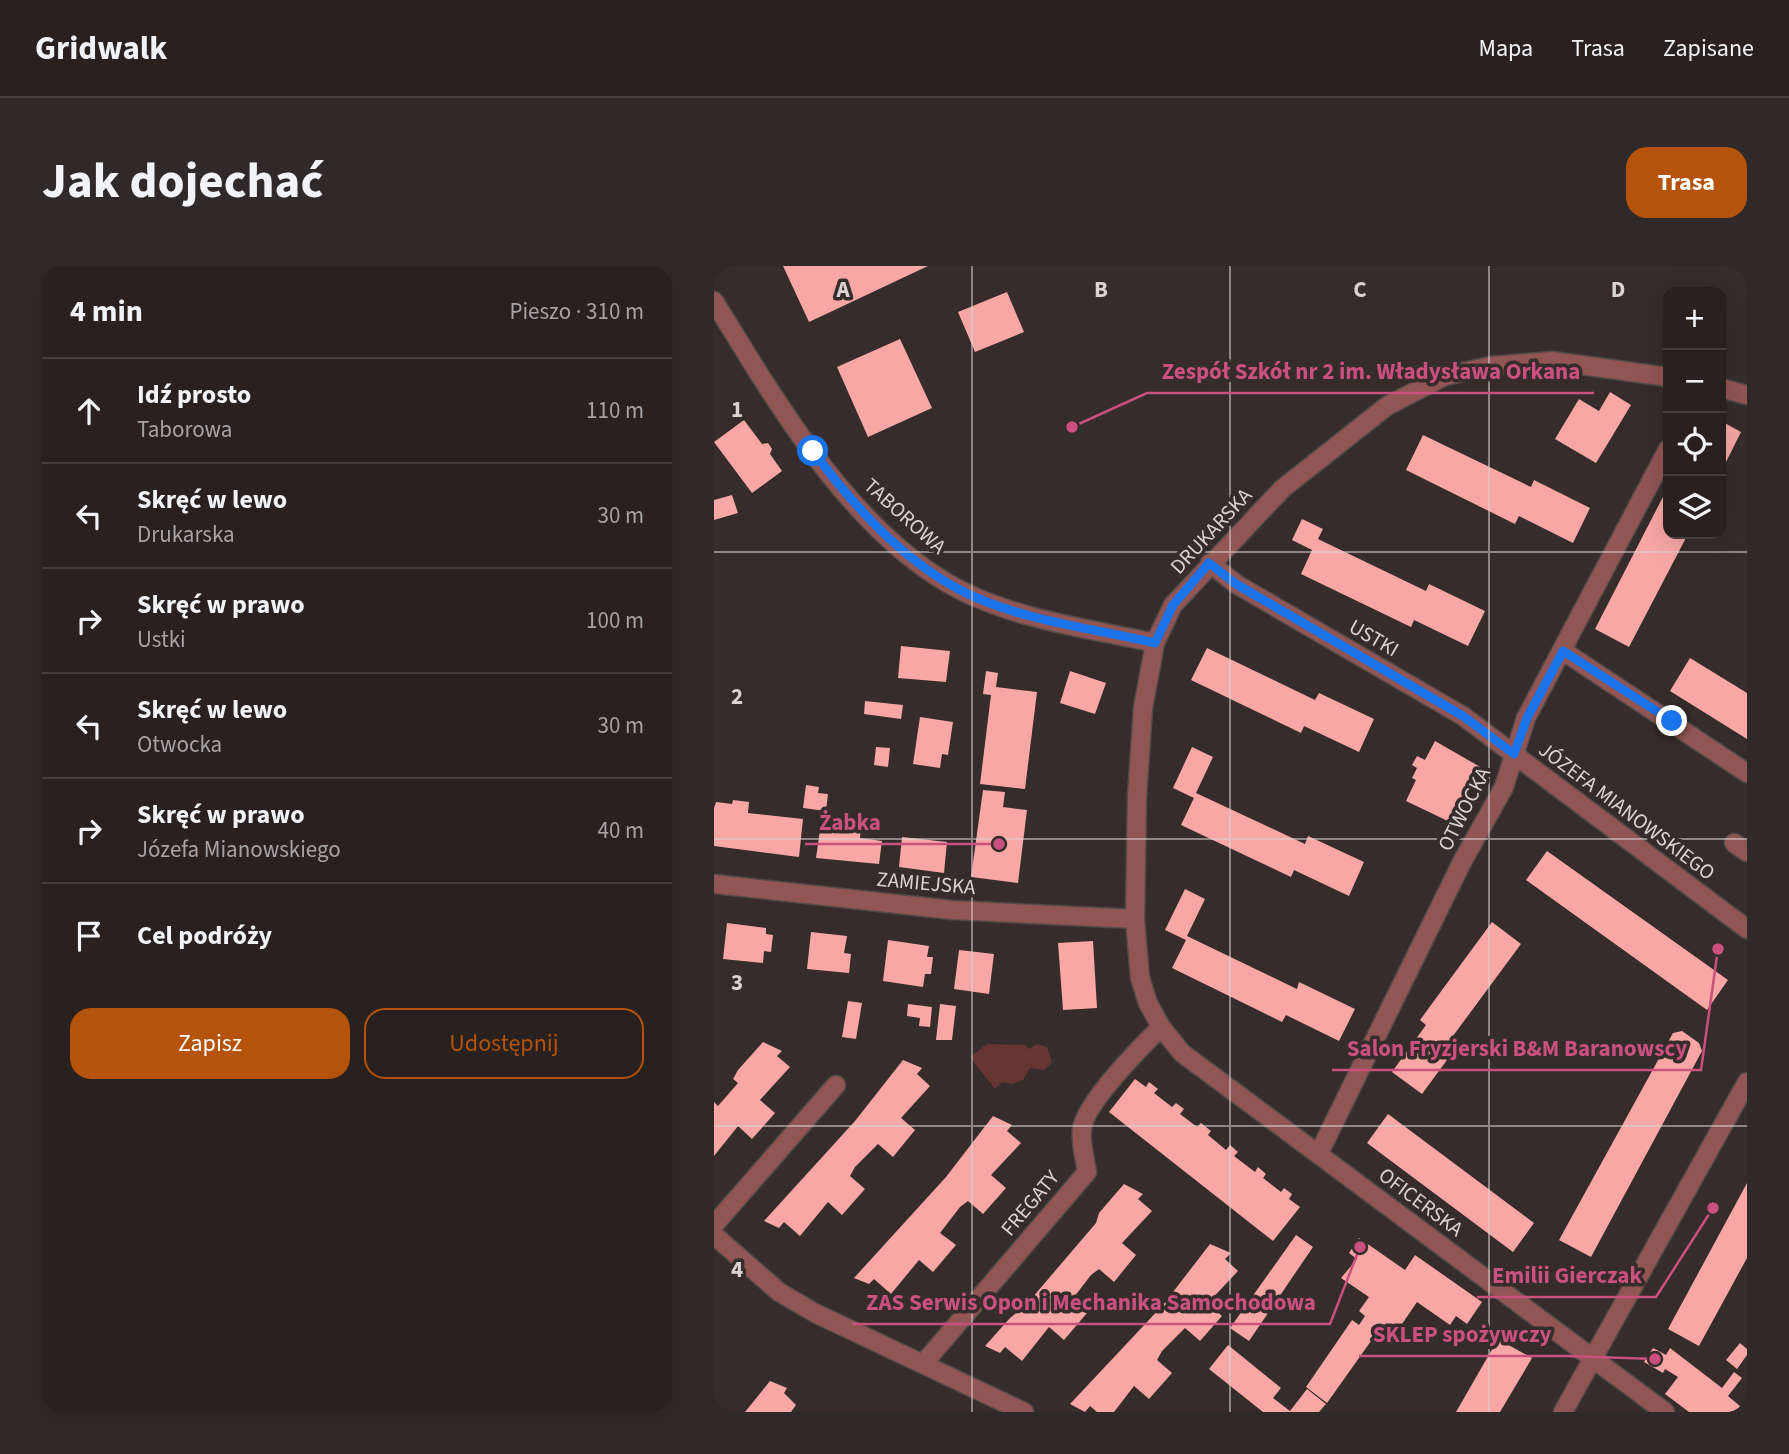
<!DOCTYPE html>
<html lang="pl">
<head>
<meta charset="utf-8">
<style>
	:root { --surface:#282120; --page:#302929; --text:#f1f3f6; --muted:#a5a3a5; --line:#443e3e; --accent:#b45309 }
	body { margin:0; font-family:"Source Sans 3",sans-serif; background:var(--page); color:var(--text) }
	.controls { position:absolute; right:21px; top:21px; display:grid; overflow:hidden; border-radius:14px; box-shadow:0 7px 28px #0002 }
	.controls button { width:63px; height:63px; display:grid; place-items:center; padding:0; border:0; border-bottom:2px solid var(--line); background:var(--surface); color:var(--text); font:35px sans-serif }
	.stop { position:absolute; width:21px; height:21px; margin:-16px; border:5px solid #1a73e8; border-radius:50%; background:#fff }
	.stop.end { background:#1a73e8; border-color:#fff; box-shadow:0 2px 7px #0008 }
	.list { margin:0; padding:0; list-style:none }
	h2 { display:flex; justify-content:space-between; align-items:center; height:91px; margin:0; padding:0 28px; font-size:30px }
	h2 small { font-size:23px; font-weight:400; color:var(--muted) }
	.list li { display:grid; grid-template-columns:46px 1fr auto; gap:21px; align-items:center; box-sizing:border-box; height:105px; padding:0 28px; border-top:2px solid var(--line) }
	.list b { display:block; font-size:26px; white-space:nowrap }
	.list p { margin:0; font-size:23px; white-space:nowrap; color:var(--muted) }
	.list em { font-size:23px; font-style:normal; color:var(--muted) }
	.actions { display:flex; gap:14px; padding:21px 28px }
	.actions a { flex:1; padding:16px 0; border:2px solid var(--accent); border-radius:21px; text-align:center; font-size:24px; color:var(--accent) }
	.actions .main { background:var(--accent); color:#fff }
	.icon { flex:none; width:38px; height:38px; fill:none; stroke:currentColor; stroke-width:2; stroke-linecap:round; stroke-linejoin:round }
	.map { position:relative; flex:none; width:1033px; height:1146px; overflow:hidden; border-radius:21px }
	header { display:flex; align-items:center; gap:42px; box-sizing:border-box; height:98px; padding:0 35px; background:var(--surface); border-bottom:2px solid var(--line) }
	header strong { font-size:33px }
	nav { display:flex; gap:38px; margin-inline-start:auto; font-size:24px }
	.intro { display:flex; align-items:center; justify-content:space-between; box-sizing:border-box; height:168px; padding:0 42px }
	h1 { margin:0; font-size:49px }
	.button { padding:18px 32px; border-radius:21px; background:var(--accent); color:#fff; font-size:24px; font-weight:700 }
	main { display:flex; gap:42px; padding:0 42px }
	aside { flex:1; background:var(--surface); border-radius:21px; box-shadow:0 7px 28px #0002 }
	.map>svg:first-child { display:block }
	.green { fill:#683535 }
	.building { fill:#f8a7a5 }
	.lines { fill:none; stroke-linecap:round; stroke-linejoin:round }
	.minor-casing { stroke:#534a49; stroke-width:21 }
	.minor { stroke:#915554; stroke-width:18 }
	.route { stroke:#1a73e8; stroke-width:9 }
	.grid { fill:none; stroke:#d9d3d3; stroke-width:2; stroke-opacity:0.55 }
	.labels { text-anchor:middle; stroke-width:7; stroke-linejoin:round; paint-order:stroke }
	.street-label { font-size:21px; fill:#d9d3d3; stroke:#352c2b }
	.grid-label { font-size:23px; text-anchor:middle; font-weight:bold; fill:#d9d3d3; stroke:#352c2b; stroke-width:7; stroke-linejoin:round; paint-order:stroke }
	.leader { fill:none; stroke:#c9507f; stroke-width:2.5 }
	.callout-dot { fill:#c9507f; stroke:#352c2b; stroke-width:2.5 }
	.callout-label { font-size:23px; text-anchor:middle; font-weight:bold; fill:#c9507f; stroke:#352c2b; stroke-width:7; stroke-linejoin:round; paint-order:stroke }
</style>
</head>
<body>
<header>
<strong>Gridwalk</strong>
<nav><a>Mapa</a><a>Trasa</a><a>Zapisane</a></nav>
</header>
<div class="intro"><h1>Jak dojechać</h1><a class="button">Trasa</a></div>
<main>
<aside>
<h2>4 min<small>Pieszo · 310 m</small></h2>
<ul class="list">
<li><svg class="icon" aria-label="ahead" viewBox="0 0 24 24"><path d="M12 20V5M6 11l6-6 6 6"/></svg><div><b>Idź prosto</b><p>Taborowa</p></div><em>110 m</em></li>
<li><svg class="icon" aria-label="left" viewBox="0 0 24 24"><path d="M17 20v-9H6M10 6l-5 5 5 5"/></svg><div><b>Skręć w lewo</b><p>Drukarska</p></div><em>30 m</em></li>
<li><svg class="icon" aria-label="right" viewBox="0 0 24 24"><path d="M7 20v-9h11M14 6l5 5-5 5"/></svg><div><b>Skręć w prawo</b><p>Ustki</p></div><em>100 m</em></li>
<li><svg class="icon" aria-label="left" viewBox="0 0 24 24"><path d="M17 20v-9H6M10 6l-5 5 5 5"/></svg><div><b>Skręć w lewo</b><p>Otwocka</p></div><em>30 m</em></li>
<li><svg class="icon" aria-label="right" viewBox="0 0 24 24"><path d="M7 20v-9h11M14 6l5 5-5 5"/></svg><div><b>Skręć w prawo</b><p>Józefa Mianowskiego</p></div><em>40 m</em></li>
<li><svg class="icon" aria-label="arrive" viewBox="0 0 24 24"><path d="M6 21V4h12l-3 4 3 4H6"/></svg><div><b>Cel podróży</b></div></li>
</ul>
<div class="actions"><a class="main">Zapisz</a><a>Udostępnij</a></div>
</aside>
<div class="map">
<svg width="1033" height="1146" viewBox="0 0 1033 1146">
	<rect width="100%" height="100%" fill="#352c2b"/>
	<!-- green -->
	<path class="green" d="M273 778 311 779 315 783 323 778 333 781 338 796 330 804 316 802 309 814 298 818 288 816 281 823 256 791Z"/>
	<!-- building -->
	<path class="building" d="M69 0H214L95 56Z
		M293 26 310 66 261 86 244 46Z
		M186 73 218 142 154 171 123 101Z
		M896 126 917 139 882 197 841 173 865 133 885 145Z
		M30 154 48 178 54 177 58 183 56 188 68 205 38 227 0 176Z
		M1007 155 1027 166 1007 206Z
		M709 169 817 221 820 214 876 242 859 277 805 250 801 258 692 204Z
		M954 221V268H974L915 381 881 363Z
		M18 229 24 247 0 254V234Z
		M588 253 609 263 604 273 712 325 715 318 771 345 754 380 700 354 697 361 587 308 598 284 578 274Z
		M187 380 236 385 232 416 184 412Z
		M493 382 601 434 605 427 660 453 645 486 590 460 587 467 477 414Z
		M976 392 1033 427V473L956 425Z
		M272 405 284 407 282 421 323 426 311 523 266 518 277 429 269 428Z
		M356 405 392 417 381 448 346 437Z
		M151 435 189 439 187 453 150 448Z
		M206 451 239 456 234 489 228 488 226 502 199 498Z
		M721 475 768 502 740 558 692 535 702 514 698 512 703 502 698 499 703 490 711 494Z
		M162 481 176 482 174 501 160 499Z
		M478 481 499 491 482 527 591 578 594 570 650 596 635 630 580 604 577 611 467 559 480 532 459 522Z
		M92 519 105 521 104 527 114 528 112 545 89 542Z
		M269 524 291 526 289 541 313 544 304 617 257 611Z
		M19 534 35 536 34 547 89 553 85 591 0 580V542L2 536 18 538Z
		M107 557 147 562 146 572 168 575 165 598 102 592Z
		M188 571 233 576 230 607 185 601Z
		M833 585 1014 714 993 744 812 614Z
		M471 623 491 633 473 670 583 723 585 716 641 743 625 775 572 749 568 756 458 702 472 674 451 664Z
		M778 656 807 678 736 774 744 779 708 828 678 806 712 759 706 754Z
		M13 657 52 662V668L59 669 57 686 50 685 49 697 9 693Z
		M97 666 133 670 130 687 137 688 135 707 93 703Z
		M174 674 215 680 213 691H219L217 708H211L209 721 169 715Z
		M379 675 383 742 349 744 344 677Z
		M245 684 280 688 275 728 240 723Z
		M134 735 148 737 142 773 128 771Z
		M194 738 218 741 216 761 205 760 206 752 193 750Z
		M226 738 242 740 238 774H222Z
		M968 765 985 777 988 785 877 991 845 974 959 767Z
		M49 776 68 785 63 790 76 801 46 834 61 847 38 873 24 860 0 890V836L4 840 24 817 19 813 24 804Z
		M189 794 208 802 203 808 216 820 187 852 201 864 179 891 164 878 141 901 136 910 151 923 128 949 114 936 86 970 70 956 65 962 50 955 141 855Z
		M421 813 432 821 435 816 444 823 440 827 458 841 462 837 470 843 466 848 483 861 487 857 497 865 494 869 512 884 516 879 524 886 520 890 541 906 544 901 552 908 549 912 567 926 570 922 578 928 575 933 586 941 559 975 395 846Z
		M674 848 820 957 799 986 653 877Z
		M279 850 298 859 293 865 307 877 277 909 292 922 269 948 254 935 246 941 226 967 242 979 219 1006 205 994 177 1028 160 1013 155 1018 140 1012 232 911Z
		M1033 917V992L985 1080 954 1063Z
		M410 918 429 928 424 933 438 945 408 977 422 989 400 1016 385 1003 377 1009 357 1035 373 1047 350 1074 335 1061 308 1095 291 1081 286 1087 271 1080 296 1052 312 1039 382 957 385 947Z
		M582 969 599 981 535 1075 516 1062Z
		M645 972 691 1004 701 989 768 1036 753 1058 742 1050 736 1059 703 1036 675 1077 662 1068 613 1137 592 1121 638 1054 645 1059 651 1050 645 1045 655 1031 627 1012 643 993 635 987Z
		M496 978 517 987 511 993 524 1005 494 1037 508 1050 486 1075 471 1062 448 1085 443 1094 458 1107 435 1133 420 1120 400 1146H383L376 1140 371 1146 356 1138 449 1039Z
		M784 1073 818 1092 786 1146H742Z
		M1026 1077 1033 1083V1089L1023 1103 1012 1094Z
		M514 1079 567 1122 559 1132 576 1145 593 1123 612 1138 605 1146H549L495 1103Z
		M939 1082 952 1089 956 1082 1008 1122 1020 1106 1028 1112 1014 1130 1033 1146H975L951 1128 964 1111 951 1103 949 1107 930 1096Z
		M56 1115 73 1122 70 1127 82 1139 77 1146H31Z"/>
	<g class="lines">
		<!-- minor casing -->
		<g class="minor-casing">
			<path id="minor" d="M0 35C61 134 139 269 246 324 305 354 377 363 441 377
				M1007 122 1033 129
				M496 297 522 318 749 450 1033 663
				M849 385 1033 507
				M1020 577 1033 586
				M0 618 238 644 421 653
				M605 887 748 596 790 521 812 452 954 183
				M0 959 122 819
				M0 969 65 1026 101 1047 310 1146
				M209 1098 373 906C371 893 366 876 368 863 371 837 427 781 447 761
				M849 1146 1033 816
				M951 1146 468 787 447 761 434 737 426 712 421 653 423 531 429 442 441 377 459 339 568 223 673 140 731 110 777 100 838 95 954 111"/>
		</g>
		<!-- minor -->
		<use href="#minor" class="minor"/>
	</g>
	<g class="lines">
		<!-- route -->
		<path class="route" d="M99 185C138 238 186 292 246 324 304 354 377 362 441 377L459 339 495 297 522 318 749 450 800 488 813 452 849 385 958 455"/>
	</g>
	<!-- grid -->
	<path class="grid" d="M258 0V1146M516 0V1146M775 0V1146M0 286H1033M0 573H1033M0 860H1033"/>
	<g class="labels">
		<!-- street labels -->
		<g class="street-label">
			<text transform="translate(191 250) rotate(42)" y="7">TABOROWA</text>
			<text transform="translate(497 265) rotate(-47)" y="7">DRUKARSKA</text>
			<text transform="translate(660 372) rotate(30)" y="7">USTKI</text>
			<text transform="translate(750 543) rotate(-63)" y="7">OTWOCKA</text>
			<text transform="translate(913 545) rotate(37)" y="7">JÓZEFA MIANOWSKIEGO</text>
			<text transform="translate(212 617) rotate(5)" y="7">ZAMIEJSKA</text>
			<text transform="translate(707 936) rotate(37)" y="7">OFICERSKA</text>
			<text transform="translate(316 937) rotate(-50)" y="7">FREGATY</text>
		</g>
	</g>
	<g class="grid-label">
		<text x="129" y="31">A</text>
		<text x="387" y="31">B</text>
		<text x="646" y="31">C</text>
		<text x="904" y="31">D</text>
		<text x="23" y="151">1</text>
		<text x="23" y="438">2</text>
		<text x="23" y="724">3</text>
		<text x="23" y="1011">4</text>
	</g>
	<!-- callouts -->
	<path class="leader" d="M358 161L433 127H880M285 578L181 578H91M1004 683L987 804H618M999 942L942 1031H763M646 981L616 1058H138M941 1093L852 1090H645"/>
	<g class="callout-dot">
		<circle cx="358" cy="161" r="7"/>
		<circle cx="285" cy="578" r="7"/>
		<circle cx="1004" cy="683" r="7"/>
		<circle cx="999" cy="942" r="7"/>
		<circle cx="646" cy="981" r="7"/>
		<circle cx="941" cy="1093" r="7"/>
	</g>
	<g class="callout-label">
		<text x="657" y="113">Zespół Szkół nr 2 im. Władysława Orkana</text>
		<text x="136" y="564">Żabka</text>
		<text x="803" y="790">Salon Fryzjerski B&amp;M Baranowscy</text>
		<text x="853" y="1017">Emilii Gierczak</text>
		<text x="377" y="1044">ZAS Serwis Opon i Mechanika Samochodowa</text>
		<text x="748" y="1076">SKLEP spożywczy</text>
	</g>
</svg>
<div class="controls">
<button>+</button>
<button>−</button>
<button><svg class="icon" aria-label="locate" viewBox="0 0 24 24"><circle cx="12" cy="12" r="6"/><path d="M12 2v4M12 18v4M2 12h4M18 12h4"/></svg></button>
<button><svg class="icon" aria-label="layers" viewBox="0 0 24 24"><path d="M12 4l9 5-9 5-9-5zM3 14l9 5 9-5"/></svg></button>
</div>
<div class="stop" style="left:99px;top:185px"></div>
<div class="stop end" style="left:958px;top:455px"></div>
</div>
</main>
</body>
</html>
